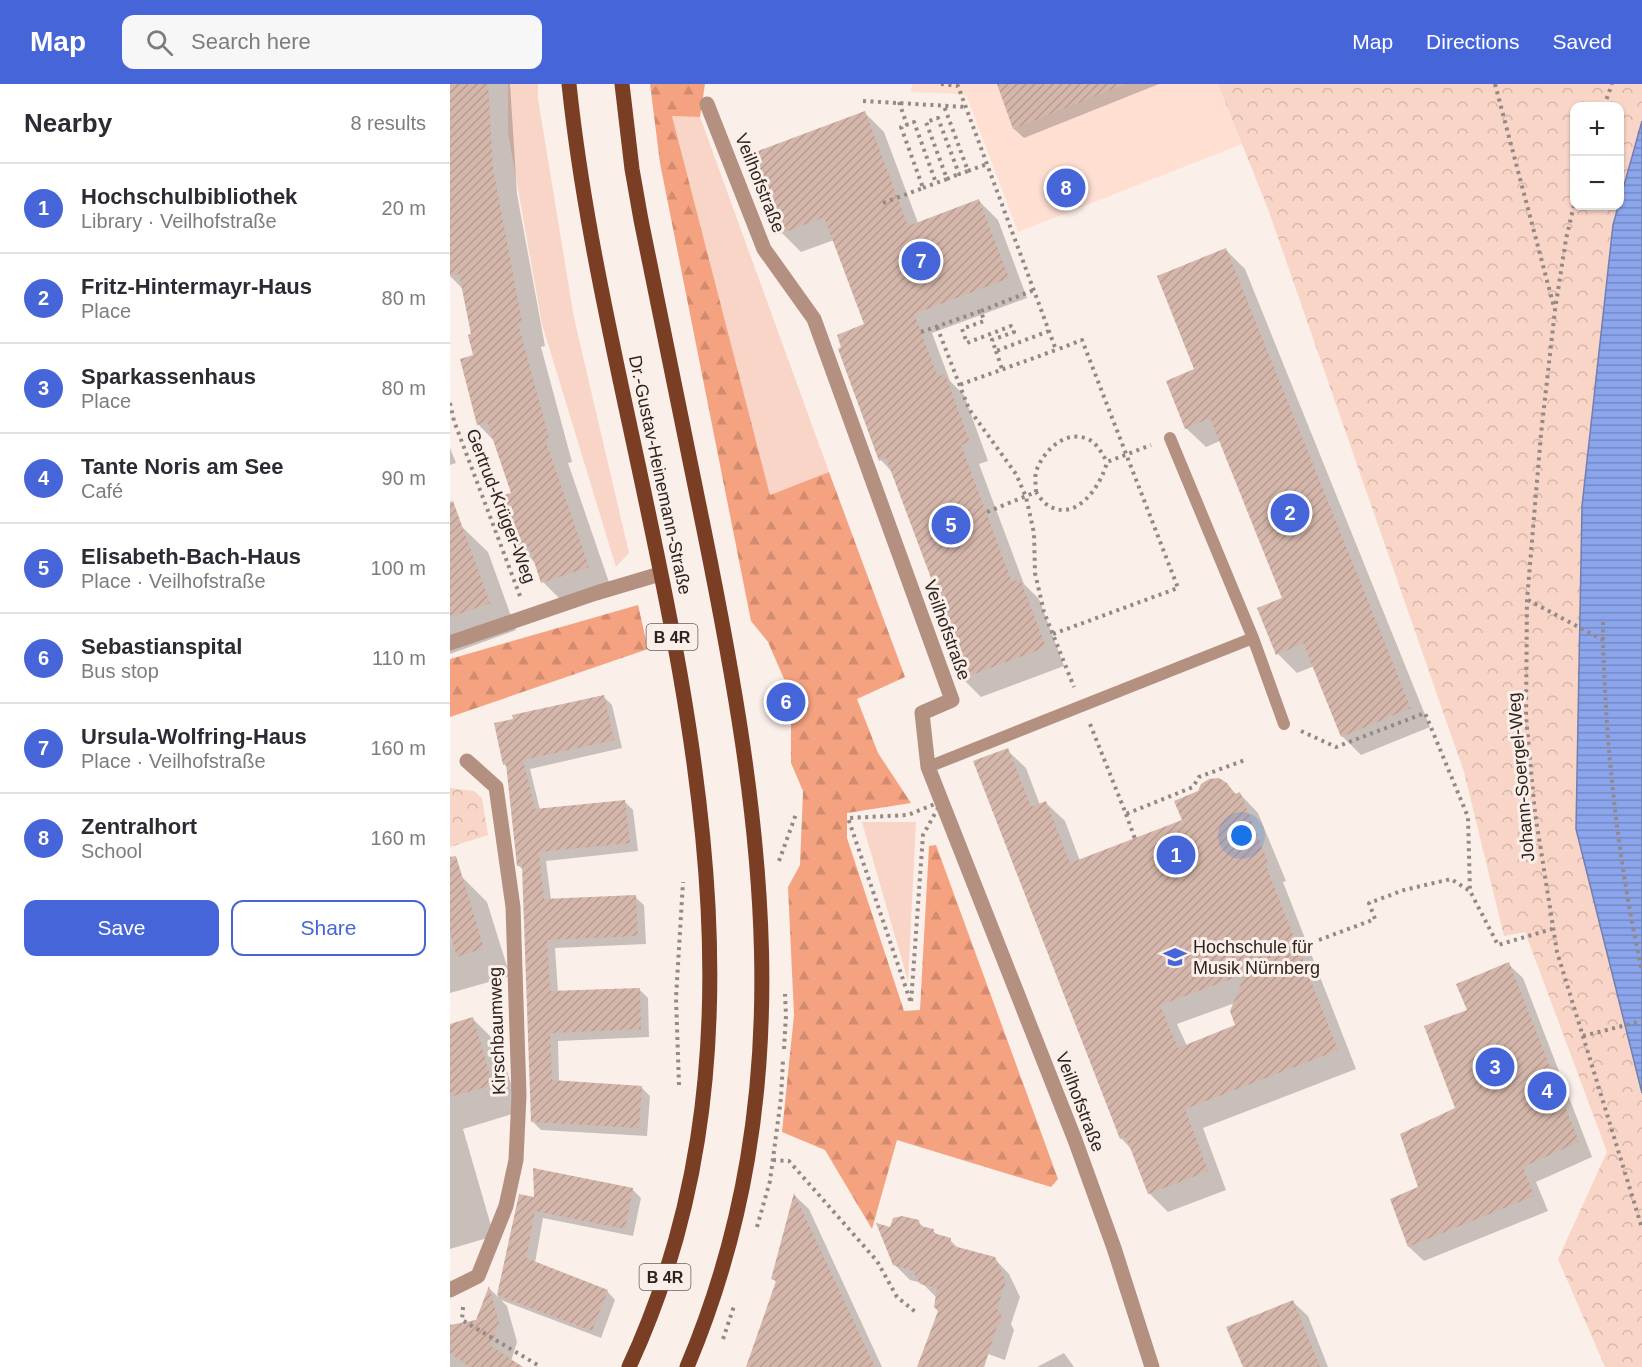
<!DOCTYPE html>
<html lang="en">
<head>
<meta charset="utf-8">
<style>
	:root { --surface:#fff; --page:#f7f7f7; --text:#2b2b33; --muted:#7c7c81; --line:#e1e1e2; --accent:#4665d8 }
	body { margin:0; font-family:Helvetica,sans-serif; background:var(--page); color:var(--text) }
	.controls { position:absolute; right:18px; top:18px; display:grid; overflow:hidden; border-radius:12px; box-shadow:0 2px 4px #0004 }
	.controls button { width:54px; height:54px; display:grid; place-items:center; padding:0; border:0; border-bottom:2px solid var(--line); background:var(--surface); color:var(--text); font:30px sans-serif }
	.you { position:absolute; left:792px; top:752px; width:21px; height:21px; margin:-15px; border:4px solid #fff; border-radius:50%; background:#1a73e8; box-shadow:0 0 0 9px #1a73e833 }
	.badge { display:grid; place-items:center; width:39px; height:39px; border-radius:50%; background:var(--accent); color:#fff; font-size:20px; font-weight:700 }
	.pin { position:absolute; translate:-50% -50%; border:3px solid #fff; box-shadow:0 2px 6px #0006 }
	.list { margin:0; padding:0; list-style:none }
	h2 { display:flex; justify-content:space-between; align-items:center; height:78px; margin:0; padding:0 24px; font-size:26px }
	h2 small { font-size:20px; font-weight:400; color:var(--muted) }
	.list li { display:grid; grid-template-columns:39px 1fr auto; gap:18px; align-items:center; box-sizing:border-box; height:90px; padding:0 24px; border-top:2px solid var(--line) }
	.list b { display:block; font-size:22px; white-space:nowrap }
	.list p { margin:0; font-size:20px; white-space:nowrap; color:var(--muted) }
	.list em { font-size:20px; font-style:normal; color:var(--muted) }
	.actions { display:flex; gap:12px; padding:18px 24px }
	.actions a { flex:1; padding:14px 0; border:2px solid var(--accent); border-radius:12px; text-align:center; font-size:21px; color:var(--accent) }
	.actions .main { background:var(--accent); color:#fff }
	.icon { flex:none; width:33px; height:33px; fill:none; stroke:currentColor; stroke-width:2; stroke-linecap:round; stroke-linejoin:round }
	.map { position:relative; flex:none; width:1192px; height:1283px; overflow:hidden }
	header { display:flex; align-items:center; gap:36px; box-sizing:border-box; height:84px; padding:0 30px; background:var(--accent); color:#fff }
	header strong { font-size:28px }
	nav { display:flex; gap:33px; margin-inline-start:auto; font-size:21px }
	.search { width:420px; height:54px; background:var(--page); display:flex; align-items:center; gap:15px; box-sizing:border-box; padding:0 21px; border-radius:12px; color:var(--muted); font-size:22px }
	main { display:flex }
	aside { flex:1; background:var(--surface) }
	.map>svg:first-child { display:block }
	.built { fill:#fedfd2 }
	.grass { fill:#f8d5c7 }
	.forest { fill:url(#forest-firs) }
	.park { fill:url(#park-crowns) }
	.water { fill:url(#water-rules); stroke:#707fb0; stroke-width:1.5 }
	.shadow { fill:#0003; fill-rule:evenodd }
	.building { fill:url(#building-hatch); fill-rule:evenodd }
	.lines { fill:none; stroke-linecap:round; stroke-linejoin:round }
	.path { stroke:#948984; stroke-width:4; stroke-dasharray:3 4.5; stroke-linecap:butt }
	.service { stroke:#b49081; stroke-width:12 }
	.minor { stroke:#b49081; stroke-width:15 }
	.primary { stroke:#7a3e24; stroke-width:15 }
	.labels { text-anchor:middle; stroke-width:6; stroke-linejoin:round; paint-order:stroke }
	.shield { fill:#fbefea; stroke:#6c605b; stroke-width:1.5 }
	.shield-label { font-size:16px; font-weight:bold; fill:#2e231e }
	.street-label { font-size:18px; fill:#2e231e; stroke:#fbefea }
	.poi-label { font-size:18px; fill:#2e231e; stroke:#fbefea; text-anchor:start }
</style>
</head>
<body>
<header>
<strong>Map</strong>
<div class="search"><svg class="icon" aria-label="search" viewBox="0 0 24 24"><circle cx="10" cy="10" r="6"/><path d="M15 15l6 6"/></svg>Search here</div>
<nav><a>Map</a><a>Directions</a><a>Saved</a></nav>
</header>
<main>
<aside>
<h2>Nearby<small>8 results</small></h2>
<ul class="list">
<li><span class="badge">1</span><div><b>Hochschulbibliothek</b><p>Library · Veilhofstraße</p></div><em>20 m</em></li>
<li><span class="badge">2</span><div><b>Fritz-Hintermayr-Haus</b><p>Place</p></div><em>80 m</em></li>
<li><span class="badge">3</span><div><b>Sparkassenhaus</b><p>Place</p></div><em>80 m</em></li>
<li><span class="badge">4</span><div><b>Tante Noris am See</b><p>Café</p></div><em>90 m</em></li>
<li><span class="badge">5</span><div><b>Elisabeth-Bach-Haus</b><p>Place · Veilhofstraße</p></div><em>100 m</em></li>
<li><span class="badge">6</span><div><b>Sebastianspital</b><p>Bus stop</p></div><em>110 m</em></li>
<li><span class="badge">7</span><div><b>Ursula-Wolfring-Haus</b><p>Place · Veilhofstraße</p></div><em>160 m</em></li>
<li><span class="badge">8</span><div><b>Zentralhort</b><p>School</p></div><em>160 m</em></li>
</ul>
<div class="actions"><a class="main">Save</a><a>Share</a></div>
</aside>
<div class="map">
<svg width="1192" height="1283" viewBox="0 0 1192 1283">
	<defs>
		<pattern id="forest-firs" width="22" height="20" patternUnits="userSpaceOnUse" patternTransform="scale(1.5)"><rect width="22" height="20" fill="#f5a281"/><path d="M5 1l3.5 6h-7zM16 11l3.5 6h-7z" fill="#d28b6f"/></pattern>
		<pattern id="park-crowns" width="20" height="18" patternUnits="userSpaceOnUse" patternTransform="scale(1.5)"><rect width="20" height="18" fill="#f8d5c7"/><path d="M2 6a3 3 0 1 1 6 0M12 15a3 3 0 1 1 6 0" fill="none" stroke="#d5b7aa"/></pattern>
		<pattern id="water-rules" width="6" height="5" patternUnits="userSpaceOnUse" patternTransform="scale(1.5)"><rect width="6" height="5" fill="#8ca6ee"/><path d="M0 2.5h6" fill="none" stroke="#7387c0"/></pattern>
		<pattern id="building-hatch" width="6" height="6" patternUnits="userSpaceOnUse" patternTransform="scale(1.5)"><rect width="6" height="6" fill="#d4b6aa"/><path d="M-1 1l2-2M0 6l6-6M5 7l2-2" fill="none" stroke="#b69c92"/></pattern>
	</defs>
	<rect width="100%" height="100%" fill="#fbefea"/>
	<!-- built -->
	<path class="built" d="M462 0H768L792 60 568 148 517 13 511 10 461 8Z"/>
	<!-- grass -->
	<path class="grass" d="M58 0H88V15L124 234 179 469 166 483 92 240 58 49Z
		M222 32 250 33 379 388 320 411Z
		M412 738H466L458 897Z"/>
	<!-- forest -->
	<path class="forest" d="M200 0H255L250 33 222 32 320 411 379 388 455 593 407 615 428 669 461 719 397 729V754L454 927 470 926 479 762 486 761 608 1095 601 1103 447 1056 422 1145 375 1066 332 1048 344 931 338 803 350 781 353 707 341 679V611L318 558 301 537 210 79Z
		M188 521 198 565 0 633V575Z"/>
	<!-- park -->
	<path class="park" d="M768 0H1192V37L1170 117V22H1124V122H1168L1163 141 1132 422 1126 745 1192 1009V1283H1155L1108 1175 1157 1068 1075 848 1054 852 1014 688 818 125Z
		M0 704 24 707 32 714 38 751 0 763Z"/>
	<!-- water -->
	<path class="water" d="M1192 37V1009L1126 745 1132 422 1163 141Z"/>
	<!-- shadow -->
	<path class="shadow" d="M0 0H60L67 110 95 262 91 263 122 378 118 379 162 507 117 522 93 498 87 481 70 464 63 410 45 358 28 340 23 251 14 206 0 192Z
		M549 0H709L574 54 564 45Z
		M415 29 434 48 468 139 529 117 548 136 577 214 482 249 500 297 514 311 538 377 529 380 574 500 589 515 614 582 531 613 512 594 497 535 443 389 431 376 416 241 384 156 351 168 332 149Z
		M776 166 795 185 980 643 911 671 892 652 864 582 847 589 828 570 834 514 770 357 756 363 736 344 746 286Z
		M0 364 6 379 0 381Z
		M10 441 38 468 66 546 0 570V445Z
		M153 612 162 621 172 664 80 685 90 726 175 718 183 726 188 767 96 777 101 816 185 813 194 821 196 860 105 864 108 908 189 905 198 914 199 953 108 957 109 998 191 1003 200 1012 197 1052 91 1046 82 1037 73 786 69 782 58 684 54 680Z
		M557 666 576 684 590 721 596 719 615 737 630 777 734 736 776 700 787 711 790 710 808 729 836 797 833 798 906 985 753 1044 776 1106 718 1128 699 1109 682 1066 671 1054ZM785 919 787 942 737 962 727 940Z
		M10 791 37 818 60 892 0 909V794Z
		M1058 880 1073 894 1142 1073 1086 1098 1098 1127 974 1177 959 1163 942 1115 970 1104 1007 1025 1019 927Z
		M23 935 50 962 69 1028 13 1045 44 1152 0 1165V941Z
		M182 1105 191 1114 183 1152 93 1134 85 1179 157 1207 165 1216 151 1254 51 1216 57 1222 67 1258 61 1277 70 1283H0V1243L27 1237 40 1205 48 1213 70 1112 85 1115Z
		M345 1112 359 1125 432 1283H297L327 1199 323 1194Z
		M468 1138 475 1144 483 1147 490 1153 500 1156 509 1165 544 1174 559 1190 570 1213 561 1240 564 1246 555 1276 538 1270 534 1283H481L490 1226 487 1214 472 1199 460 1196 445 1181 441 1145Z
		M843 1218 858 1232 878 1283H794Z
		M614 1269 624 1283H587Z"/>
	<!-- building -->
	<path class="building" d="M0 0H38L43 84 72 238 68 239 99 354 95 355 139 483 91 499 79 462 68 465 51 412 61 409 37 338 27 341 10 275 23 271 18 251 21 250 9 190 0 192Z
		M547 0H673V1L563 45Z
		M415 27 458 142 529 115 559 194 464 230 488 293 495 290 520 358 511 361 562 498 570 495 596 563 511 595 489 537 496 534 436 374 429 377 388 265 391 263 387 251 414 240 374 133 330 150 300 70Z
		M776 164 961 624 891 653 853 559 826 571 807 524 832 514 760 334 735 345 716 297 744 285 707 192Z
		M3 417 40 519 0 533V418Z
		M154 611 164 656 73 676 85 725 175 716 180 759 89 768 94 815 186 811 188 852 97 856 100 907 190 904 191 945 100 949 102 996 192 1002 189 1044 81 1038 72 782H67L56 680 53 681 44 639 63 635 62 631Z
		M558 664 581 723 596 717 620 779 732 736 724 717 748 707 751 700 759 695 769 694 777 699 785 710 790 708 818 778 815 779 888 966 735 1025 758 1087 698 1110 676 1053 670 1055 523 677ZM795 890 780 927 785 941 728 964 710 921Z
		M6 772 34 864 7 873 0 848V773Z
		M1059 878 1129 1058 1073 1083 1084 1112 958 1163 940 1115 968 1103 950 1050 1005 1024 974 942 1017 926 1006 900Z
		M23 933 43 1001 0 1013V940Z
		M83 1084 183 1104 175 1145 85 1127 76 1174 158 1206 142 1247 47 1211 69 1110 84 1113Z
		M344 1109 425 1283H296L326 1197 321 1195Z
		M452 1132 469 1136 470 1142 484 1145 483 1149 501 1154 500 1161 545 1173 556 1197 547 1224 553 1235 547 1242 534 1283H467L488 1227 484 1223 487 1204 470 1200 463 1187 443 1181 426 1139 440 1143 443 1134Z
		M39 1202 49 1239 41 1262 73 1283H20L0 1269V1241L26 1236Z
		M843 1216 870 1283H793L776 1243Z"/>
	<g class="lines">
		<!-- path -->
		<path class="path" d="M491 0 508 2 606 266 509 301
			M1045 0 1104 223
			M413 17 516 23
			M449 18 457 41
			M1154 22 1162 0
			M518 87 537 80
			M497 95 509 90
			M473 104 486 99
			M433 119 473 104 451 43 464 38 486 99 497 95 476 38 488 34 509 90 518 87 494 22
			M1124 121 1116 155 1105 226 1091 350 1077 516 1076 633 1085 729 1107 868 1192 1144
			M531 227 584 206
			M487 243 519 325 566 390 576 413 584 449 585 489 594 528 624 603
			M471 248 531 227 534 237 512 245 517 259 561 242 564 248 542 256 546 267 599 247
			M546 267 552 285
			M0 319 4 337 70 512
			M586 408C586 401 584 392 587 385 594 367 614 347 635 354 646 357 652 369 657 378
			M537 428 586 408C589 412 592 417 596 420 625 441 651 402 657 378L701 361
			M1078 516 1153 556C1156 667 1168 778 1192 887
			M1153 538V556
			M603 550 728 504 632 256 606 266
			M640 640 676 730 743 703 749 693 795 676
			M851 647 886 663 975 629 1018 733 1020 807
			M492 717 473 751 461 919 398 734 458 731Z
			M676 730 685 755
			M329 777 346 730
			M869 856 925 835 919 819 954 806 1001 795 1020 807 1048 861 1102 845
			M1133 952 1192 937
			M334 965 336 931 335 910
			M229 1001 226 914 233 798
			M323 1076 339 1077 427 1177 447 1213 468 1230
			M307 1143 320 1097 331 1014 333 976
			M13 1223 12 1236 91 1283
			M273 1255 284 1222"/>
		<!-- service -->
		<path class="service" d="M720 354 803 554
			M478 683 803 554 834 640"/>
		<!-- minor -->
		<path class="minor" d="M257 20 314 165 364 235 502 616 472 629 478 683 625 1056 664 1164 702 1283
			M0 559 146 509 210 490
			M0 1206 28 1192 56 1122 66 1076 69 1011 63 823 46 703 17 677"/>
		<!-- primary -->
		<path class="primary" d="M119 0C130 105 151 207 173 310 242 633 325 968 179 1283
			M172 0 182 85 191 136C212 239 233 343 254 446 312 733 355 1003 237 1283"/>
	</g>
	<!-- icons -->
	<defs>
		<g id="university-bare" transform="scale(1.8)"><path d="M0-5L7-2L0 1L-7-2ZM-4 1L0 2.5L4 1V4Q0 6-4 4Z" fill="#4665d8" stroke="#fbefea" stroke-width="2.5" paint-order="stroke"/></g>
	</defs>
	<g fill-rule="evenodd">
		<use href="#university-bare" x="725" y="873"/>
	</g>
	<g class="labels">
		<!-- shield labels -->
		<g class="shield">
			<rect x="196.5" y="540" width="51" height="26" rx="4.5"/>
			<rect x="189.5" y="1180" width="51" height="26" rx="4.5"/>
		</g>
		<g class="shield-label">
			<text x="222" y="559">B 4R</text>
			<text x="215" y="1199">B 4R</text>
		</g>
		<!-- street labels -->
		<g class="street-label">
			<text transform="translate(310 99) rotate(68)" y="6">Veilhofstraße</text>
			<text transform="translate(210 391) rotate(78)" y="6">Dr.-Gustav-Heinemann-Straße</text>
			<text transform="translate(51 422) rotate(69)" y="6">Gertrud-Krüger-Weg</text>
			<text transform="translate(497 546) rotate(70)" y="6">Veilhofstraße</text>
			<text transform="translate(1071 693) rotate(-95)" y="6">Johann-Soergel-Weg</text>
			<text transform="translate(47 947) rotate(-92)" y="6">Kirschbaumweg</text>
			<text transform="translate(630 1018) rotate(69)" y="6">Veilhofstraße</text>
		</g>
		<!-- poi labels -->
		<g class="poi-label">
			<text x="743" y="869">Hochschule für<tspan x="743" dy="21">Musik Nürnberg</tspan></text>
		</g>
	</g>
</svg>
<div class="controls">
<button>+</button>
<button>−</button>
</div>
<div class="you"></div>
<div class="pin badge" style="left:726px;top:771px">1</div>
<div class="pin badge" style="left:840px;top:429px">2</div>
<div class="pin badge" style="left:1045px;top:983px">3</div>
<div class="pin badge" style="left:1097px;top:1007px">4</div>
<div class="pin badge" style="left:501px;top:441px">5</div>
<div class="pin badge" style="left:336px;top:618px">6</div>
<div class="pin badge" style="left:471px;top:177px">7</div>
<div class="pin badge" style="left:616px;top:104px">8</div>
</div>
</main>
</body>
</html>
